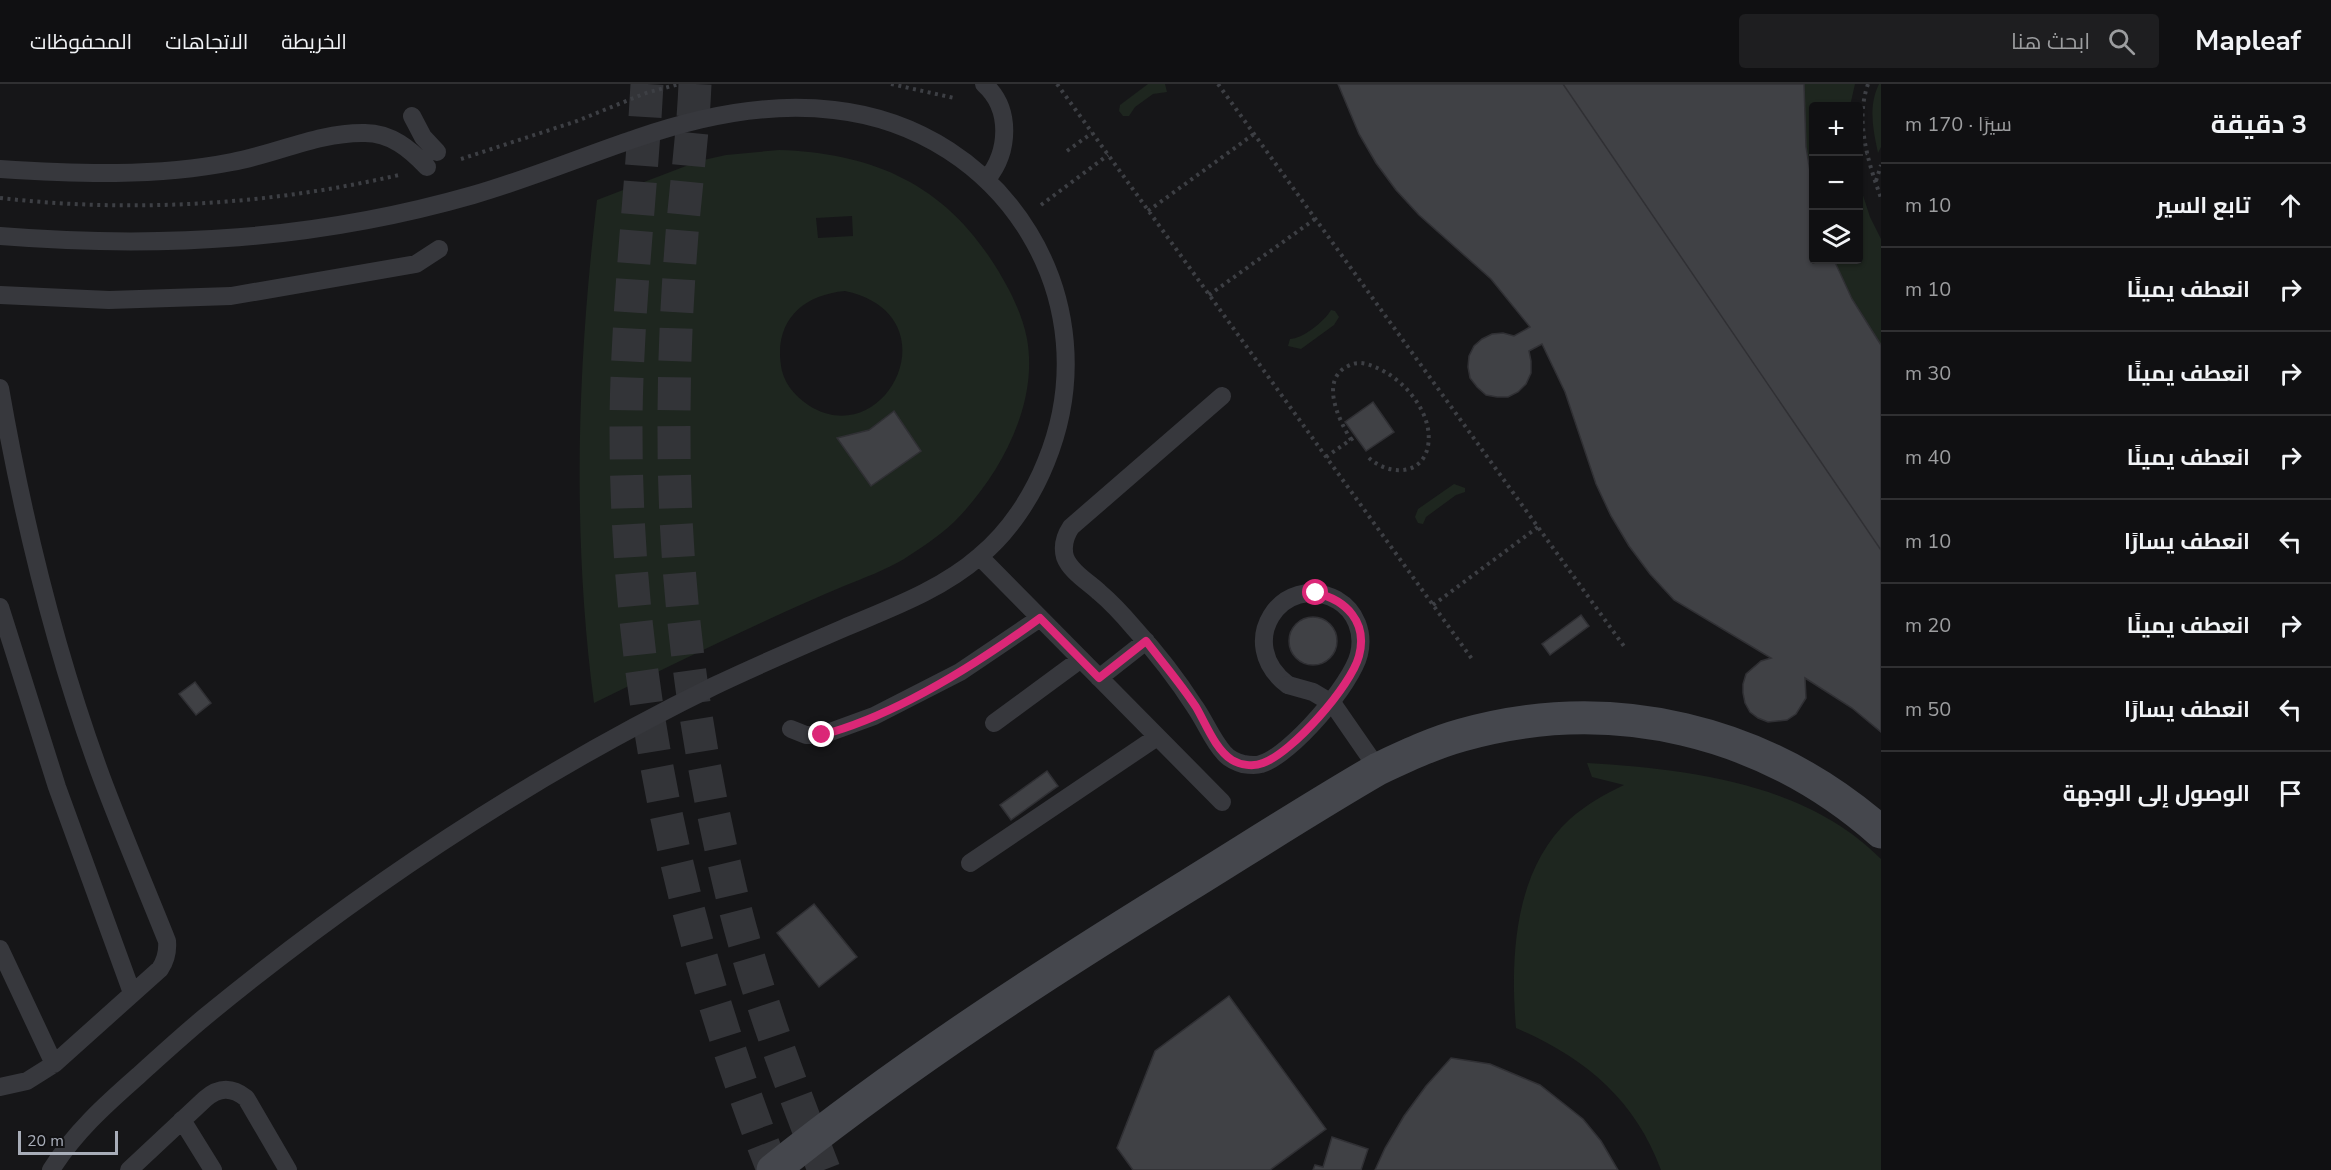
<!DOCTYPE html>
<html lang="ar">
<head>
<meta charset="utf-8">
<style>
	:root { --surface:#101012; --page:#1e1e20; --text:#f1f3f6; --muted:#9c9d9f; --line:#303032 }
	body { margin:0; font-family:"Nunito Sans",Cairo,sans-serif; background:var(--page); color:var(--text); direction:rtl }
	.controls { position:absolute; right:18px; top:18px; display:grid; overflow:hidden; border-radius:6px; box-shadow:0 2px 4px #0004 }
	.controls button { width:54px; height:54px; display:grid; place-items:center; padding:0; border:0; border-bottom:2px solid var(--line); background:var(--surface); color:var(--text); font:30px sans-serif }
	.scale { position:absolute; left:18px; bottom:15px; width:100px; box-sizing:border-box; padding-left:6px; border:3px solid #a8adb8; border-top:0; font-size:16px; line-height:21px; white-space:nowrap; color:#a8adb8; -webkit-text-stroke:4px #111113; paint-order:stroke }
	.stop { position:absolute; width:18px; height:18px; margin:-14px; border:4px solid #db2777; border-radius:50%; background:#fff }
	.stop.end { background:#db2777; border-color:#fff; box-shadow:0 2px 6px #0008 }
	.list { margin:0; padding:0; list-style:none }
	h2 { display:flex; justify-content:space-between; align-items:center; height:78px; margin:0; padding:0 24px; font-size:26px }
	h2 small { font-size:20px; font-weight:400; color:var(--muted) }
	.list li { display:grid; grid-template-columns:39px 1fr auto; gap:18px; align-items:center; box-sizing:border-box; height:84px; padding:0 24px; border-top:2px solid var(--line) }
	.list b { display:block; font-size:22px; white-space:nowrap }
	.list em { font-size:20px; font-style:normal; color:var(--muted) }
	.icon { flex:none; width:33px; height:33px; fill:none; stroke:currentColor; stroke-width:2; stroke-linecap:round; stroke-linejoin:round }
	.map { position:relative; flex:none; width:1881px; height:1086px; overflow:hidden; direction:ltr }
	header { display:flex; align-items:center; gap:36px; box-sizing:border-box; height:84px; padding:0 30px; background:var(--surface); border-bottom:2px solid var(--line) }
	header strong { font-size:28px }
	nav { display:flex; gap:33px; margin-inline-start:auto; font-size:21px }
	.search { width:420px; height:54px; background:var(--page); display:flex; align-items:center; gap:15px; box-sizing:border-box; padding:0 21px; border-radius:6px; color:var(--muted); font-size:22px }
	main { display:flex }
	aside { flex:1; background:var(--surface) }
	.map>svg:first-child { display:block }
	.green { fill:#1e261f; fill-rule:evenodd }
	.building { fill:#404145; stroke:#303034; stroke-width:1.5 }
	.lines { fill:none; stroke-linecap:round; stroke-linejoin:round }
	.minor-tunnel { stroke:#333438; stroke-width:33; stroke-dasharray:33 16; stroke-linecap:butt }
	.path { stroke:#3d3f44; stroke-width:4; stroke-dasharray:3 4.5; stroke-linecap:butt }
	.service { stroke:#37383d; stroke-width:18 }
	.service-bridge { stroke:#37383d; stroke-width:18 }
	.secondary-bridge { stroke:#45474d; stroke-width:33 }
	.route { stroke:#db2777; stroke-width:8 }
</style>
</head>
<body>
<header>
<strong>Mapleaf</strong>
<div class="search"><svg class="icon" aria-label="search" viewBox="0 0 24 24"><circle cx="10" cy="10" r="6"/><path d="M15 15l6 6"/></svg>ابحث هنا</div>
<nav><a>الخريطة</a><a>الاتجاهات</a><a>المحفوظات</a></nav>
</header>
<main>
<aside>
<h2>3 دقيقة<small>سيرًا · 170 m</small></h2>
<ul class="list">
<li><svg class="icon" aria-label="ahead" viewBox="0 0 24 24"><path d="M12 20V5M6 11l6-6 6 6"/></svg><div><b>تابع السير</b></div><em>10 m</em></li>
<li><svg class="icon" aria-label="right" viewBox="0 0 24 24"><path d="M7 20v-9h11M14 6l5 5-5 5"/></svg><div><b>انعطف يمينًا</b></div><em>10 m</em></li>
<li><svg class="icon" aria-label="right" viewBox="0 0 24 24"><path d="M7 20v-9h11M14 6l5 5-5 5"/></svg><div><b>انعطف يمينًا</b></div><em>30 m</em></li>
<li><svg class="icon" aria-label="right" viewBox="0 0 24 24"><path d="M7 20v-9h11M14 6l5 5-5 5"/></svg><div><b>انعطف يمينًا</b></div><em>40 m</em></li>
<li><svg class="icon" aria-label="left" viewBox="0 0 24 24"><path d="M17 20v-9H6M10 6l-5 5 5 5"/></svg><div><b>انعطف يسارًا</b></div><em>10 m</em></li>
<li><svg class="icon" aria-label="right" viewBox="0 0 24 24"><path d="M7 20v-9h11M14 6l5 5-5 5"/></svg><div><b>انعطف يمينًا</b></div><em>20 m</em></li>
<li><svg class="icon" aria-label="left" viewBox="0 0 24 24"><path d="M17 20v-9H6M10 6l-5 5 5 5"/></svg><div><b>انعطف يسارًا</b></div><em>50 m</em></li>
<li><svg class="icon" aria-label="arrive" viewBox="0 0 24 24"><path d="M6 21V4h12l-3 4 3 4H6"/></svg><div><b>الوصول إلى الوجهة</b></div></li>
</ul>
</aside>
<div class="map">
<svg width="1881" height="1086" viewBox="0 0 1881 1086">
	<rect width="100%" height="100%" fill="#161618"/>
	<!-- green -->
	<path class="green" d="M1148 0H1165L1167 8 1153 10 1135 23 1129 32H1123L1119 27 1120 21Z
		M1804 0H1855L1850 22H1814L1813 111 1806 63Z
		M1879 0H1881V63L1878 69C1873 45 1868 23 1879 0Z
		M779 66C870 69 941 98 992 177 1007 200 1022 228 1027 255 1039 321 999 393 954 438 939 452 921 464 904 475 885 486 864 494 844 502 817 513 791 525 765 537 708 563 651 591 594 619 572 451 577 284 597 116L699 77 726 71ZM852 132 853 152 818 154 816 134ZM845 207C953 230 889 365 813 324 799 316 786 303 782 287 772 240 800 211 845 207ZM894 327 921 367 871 402 838 354 869 346Z
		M1859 99 1870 133 1881 155V261L1852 215 1834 176H1858Z
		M1331 226 1335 227 1339 233 1334 241 1301 265 1288 262 1290 255C1302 255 1324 238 1331 226Z
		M1454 400 1465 404V408L1456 411 1426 433 1423 440 1418 439 1415 433 1418 425Z
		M1587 679C1688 685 1806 699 1881 775V1086H1661C1635 1015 1584 973 1516 944 1510 874 1514 786 1570 735 1587 720 1605 710 1624 701L1592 693Z"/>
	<!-- building -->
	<path class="building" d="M1338 0H1563L1881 466V648L1852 624 1805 594 1806 614 1796 630 1787 636 1768 638 1758 634 1750 628 1745 619 1743 609V600L1746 590 1761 577 1771 574 1674 516 1650 490 1629 462 1611 432 1596 400 1565 308 1542 260 1529 267 1531 277V289L1526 300 1518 308 1508 313H1497L1486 311 1477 303 1470 294 1468 283 1469 272 1474 262 1482 255 1492 250 1503 249 1514 252 1530 243 1491 195 1419 131 1396 106 1376 79 1359 50Z
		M1563 0H1804L1806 63 1814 111V176H1834L1852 215 1881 261V466Z
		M1373 318 1394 348 1366 367 1345 338Z
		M894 327 921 367 871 402 837 354 869 346Z
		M1581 531 1589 542 1550 571 1542 560Z
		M1289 557a24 24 0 1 1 48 0a24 24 0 1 1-48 0Z
		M195 598 211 619 196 631 179 610Z
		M1047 687 1058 702 1011 736 1000 721Z
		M814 820 857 873 819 903 777 849Z
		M1229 912 1326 1045 1270 1086H1133L1117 1064 1155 967Z
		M1451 974 1490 980 1540 1001 1583 1035 1601 1057 1618 1086H1375L1385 1064 1404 1032 1426 1002Z
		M1332 1053 1368 1065 1361 1086H1313L1315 1081 1323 1083Z"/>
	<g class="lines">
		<!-- minor-tunnel -->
		<path class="minor-tunnel" d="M647 0C641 113 627 225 626 338 625 597 679 846 773 1086
			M695 0C693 50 686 100 682 150 677 212 674 275 674 338 673 498 694 657 732 812 755 906 789 996 824 1086"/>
		<!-- path -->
		<path class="path" d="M891 0 954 14
			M1057 0 1472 575
			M1218 0 1626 565
			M1868 0C1855 37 1868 78 1881 114
			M1067 67 1092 49
			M1858 71 1867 69
			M461 75 577 37 646 9 679 0
			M1876 97 1881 81
			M0 114C132 129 269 121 399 91
			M1041 121 1108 71
			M1148 127 1254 50
			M1209 211 1315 135
			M1351 356C1339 336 1319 296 1348 282 1357 277 1366 279 1375 283 1403 294 1434 329 1428 362 1422 394 1385 391 1367 372
			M1326 373 1356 352
			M1433 521 1538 443"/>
		<!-- service -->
		<path class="service" d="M984 0C1012 25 1009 68 987 95
			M412 32 423 53 437 68
			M0 85C76 90 156 93 232 78 276 70 319 48 365 49 391 49 410 65 427 83
			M0 152C162 165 316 156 473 111 595 76 703 11 834 26 1005 45 1112 217 1046 378 1032 413 1009 448 980 472 941 506 891 524 844 544 800 563 756 582 714 602 531 692 363 803 206 932 183 951 160 972 138 992 105 1021 74 1049 51 1086
			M0 211 109 216 231 212 416 180 439 165
			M0 304C23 436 55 567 101 692 122 748 145 802 167 857 168 868 166 876 160 885L54 980 0 865
			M1222 312 1071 443C1065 452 1062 462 1065 473 1070 487 1088 498 1099 508 1112 519 1123 531 1134 544 1156 568 1177 595 1195 623 1205 637 1212 656 1224 669 1229 675 1236 678 1243 680 1249 681 1255 682 1261 680 1290 672 1352 600 1359 570 1364 549 1356 527 1337 516 1282 486 1233 560 1288 601
			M980 473 1222 718
			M0 523 57 703 132 909
			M1099 594 1146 557
			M994 639 1081 575
			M791 645 806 651H822L874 632 960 588 1040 534
			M970 779 1157 653
			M0 1003 27 997 54 980
			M182 1036 213 1086
			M129 1086 205 1015C219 1003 232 1003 246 1014L288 1086"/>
		<!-- service-bridge -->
		<path class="service-bridge" d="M1288 601 1313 608 1333 620 1378 685"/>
		<!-- secondary-bridge -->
		<path class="secondary-bridge" d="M773 1086C904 981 1046 889 1189 801 1252 762 1314 722 1378 685 1406 672 1433 659 1462 651 1612 609 1765 646 1881 748"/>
	</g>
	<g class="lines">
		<!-- route -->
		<path class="route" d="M822 651C898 631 977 580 1040 534L1099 594 1146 557C1163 579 1181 600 1196 623 1206 640 1215 665 1232 676 1240 681 1253 683 1263 679 1292 669 1351 602 1359 572 1368 538 1346 516 1316 509"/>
	</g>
</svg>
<div class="controls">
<button>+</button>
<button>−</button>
<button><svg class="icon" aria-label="layers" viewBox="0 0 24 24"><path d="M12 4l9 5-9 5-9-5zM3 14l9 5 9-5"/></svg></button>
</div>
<div class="scale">20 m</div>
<div class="stop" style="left:1316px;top:509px"></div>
<div class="stop end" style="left:822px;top:651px"></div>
</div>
</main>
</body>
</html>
